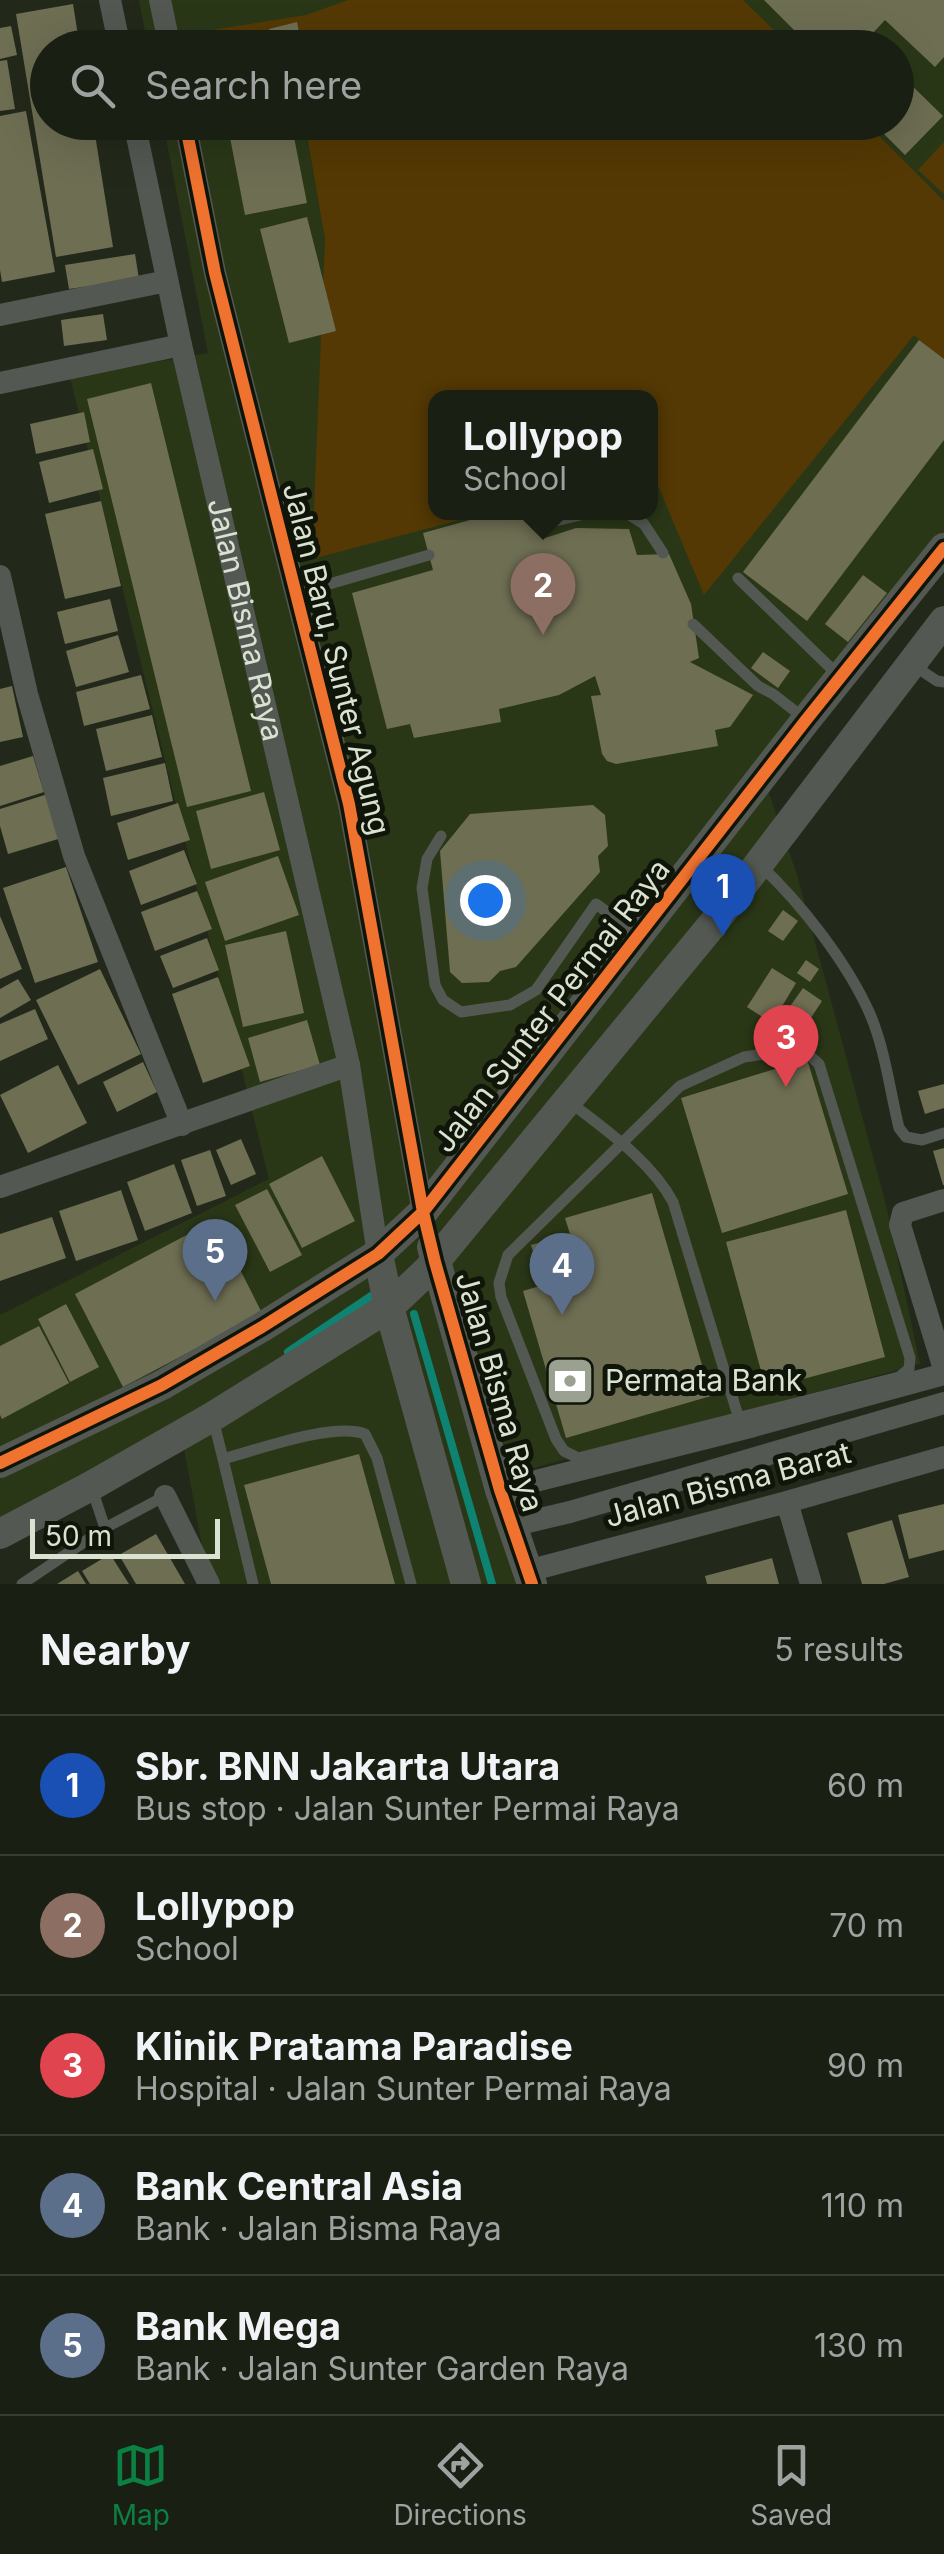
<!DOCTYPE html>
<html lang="en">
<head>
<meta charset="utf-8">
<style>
	:root { --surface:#1a1f14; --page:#272c22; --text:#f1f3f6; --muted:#9fa2a0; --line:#383d34; --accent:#0b8043 }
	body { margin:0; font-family:Inter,sans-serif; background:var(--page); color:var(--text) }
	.scale { position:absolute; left:30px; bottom:25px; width:190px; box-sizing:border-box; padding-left:10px; border:5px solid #dae2d1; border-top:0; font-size:28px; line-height:35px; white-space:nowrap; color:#dae2d1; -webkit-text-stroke:8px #101509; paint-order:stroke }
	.you { position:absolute; left:485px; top:900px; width:35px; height:35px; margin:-25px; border:8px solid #fff; border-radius:50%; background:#1a73e8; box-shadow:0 0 0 15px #1a73e833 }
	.badge { display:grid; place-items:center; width:65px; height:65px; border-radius:50%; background:var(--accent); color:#fff; font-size:32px; font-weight:700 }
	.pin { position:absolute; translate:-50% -82px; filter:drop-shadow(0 2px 5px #0008) }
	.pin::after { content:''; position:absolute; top:52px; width:35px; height:30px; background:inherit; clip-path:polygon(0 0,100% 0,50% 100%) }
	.popup { position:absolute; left:428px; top:390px; width:230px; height:130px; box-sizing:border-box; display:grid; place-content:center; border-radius:20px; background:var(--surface); filter:drop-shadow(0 2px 8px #0005); font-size:32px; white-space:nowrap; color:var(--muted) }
	.popup b { font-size:38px; color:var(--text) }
	.popup::after { content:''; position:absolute; left:50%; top:100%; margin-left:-20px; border:20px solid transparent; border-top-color:var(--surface) }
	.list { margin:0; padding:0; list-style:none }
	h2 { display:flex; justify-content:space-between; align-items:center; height:130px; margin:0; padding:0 40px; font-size:42px }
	h2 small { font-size:32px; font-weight:400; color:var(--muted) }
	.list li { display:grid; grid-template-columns:65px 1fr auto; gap:30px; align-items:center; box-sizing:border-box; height:140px; padding:0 40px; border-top:2px solid var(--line) }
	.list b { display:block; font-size:38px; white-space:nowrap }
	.list p { margin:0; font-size:32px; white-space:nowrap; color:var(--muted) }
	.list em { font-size:32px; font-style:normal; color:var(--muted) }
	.icon { flex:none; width:55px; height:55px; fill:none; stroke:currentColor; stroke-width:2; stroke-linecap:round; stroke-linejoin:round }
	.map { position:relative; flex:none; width:944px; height:1584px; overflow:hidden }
	.search { position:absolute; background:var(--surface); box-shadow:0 10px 40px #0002; left:30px; right:30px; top:30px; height:110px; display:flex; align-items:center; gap:25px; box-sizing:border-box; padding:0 35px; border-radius:55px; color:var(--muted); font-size:38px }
	.sheet { height:830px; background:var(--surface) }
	nav { display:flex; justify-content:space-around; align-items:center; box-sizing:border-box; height:140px; border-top:2px solid var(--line); background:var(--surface); font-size:28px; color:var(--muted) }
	nav a { display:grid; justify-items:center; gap:5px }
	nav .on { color:var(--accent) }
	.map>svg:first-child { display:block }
	.built { fill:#2a3717; fill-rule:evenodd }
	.green { fill:#543904 }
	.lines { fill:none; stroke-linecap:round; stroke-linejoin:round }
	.stream { stroke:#0f8371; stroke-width:8 }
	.building { fill:#6e6e53 }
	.service { stroke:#535852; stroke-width:11 }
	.minor { stroke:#535852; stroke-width:22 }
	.tertiary { stroke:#535852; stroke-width:30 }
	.cycleway-casing { stroke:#101509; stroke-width:19 }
	.cycleway { stroke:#ef722f; stroke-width:12 }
	.labels { text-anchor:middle; stroke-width:10; stroke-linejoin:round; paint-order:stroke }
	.street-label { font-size:30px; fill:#dae2d1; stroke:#101509 }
	.poi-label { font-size:30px; fill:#dae2d1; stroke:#101509; text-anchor:start }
</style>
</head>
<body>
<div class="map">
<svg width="944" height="1584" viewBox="0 0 944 1584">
	<rect width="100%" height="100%" fill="#23291a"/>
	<!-- built -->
	<path class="built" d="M139 0H944V548L763 776 797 875 886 1205 920 1364 511 1474 542 1584H209L182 1437 0 1533V1315L269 1179 70 377 208 353 163 123 896 122V48L148 47ZM436 398H650V512H436Z"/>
	<!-- green -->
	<path class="green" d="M348 0H743L791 47 204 48 199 32 306 15Z
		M305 123H866L944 201V361L914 335 704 595 651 469 650 398H436V512L486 513 312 559 325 239Z
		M944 142V194L918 170Z"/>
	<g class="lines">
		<!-- stream -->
		<path class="stream" d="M414 1314 492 1584
			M288 1352 371 1296"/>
	</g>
	<!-- building -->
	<path class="building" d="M764 0H944V57L935 67 885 20 859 48H812Z
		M73 4 80 48H48V122H93L113 247 56 257 16 14Z
		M297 22 302 47 274 48 269 29Z
		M11 26 17 55 0 59V28Z
		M7 60 15 109 0 111V61Z
		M896 70 943 116 905 155 872 122H896Z
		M26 111 55 272 2 282 0 270V116Z
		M227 122H291L307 203 245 215Z
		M307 217 336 331 289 343 260 229Z
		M135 254 139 279 69 289 65 265Z
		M103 314 107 340 64 346 61 320Z
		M919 340 944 359V440L807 621 743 572Z
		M151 383 251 791 187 807 87 399Z
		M84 412 90 442 36 454 30 424Z
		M93 449 103 489 49 503 39 462Z
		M101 501 121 586 65 599 45 514Z
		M499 512H535L542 539 576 528 629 529 637 555 669 554 691 604 699 658 690 662 753 695 730 727 715 730 718 746 616 764 607 761 602 754 591 696 601 695 595 676 559 695 499 709 501 722 414 738 410 724 387 729 352 593 433 570 423 533Z
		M863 575 887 593 848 642 825 624Z
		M110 599 118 631 65 644 57 612Z
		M118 635 129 672 76 687 66 651Z
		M763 652 790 671 778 688 751 668Z
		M141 675 150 709 84 726 76 692Z
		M12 686 23 737 0 742V689Z
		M152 715 162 757 106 771 96 729Z
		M33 756 44 792 0 806V766Z
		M165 763 173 801 111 816 103 778Z
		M264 792 280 850 211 869 196 811Z
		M51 793 65 837 8 854 0 826V809Z
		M178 803 190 840 128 860 117 823Z
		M593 805 605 815 608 846 598 856 600 872 516 967 500 971 489 982 462 983 450 972 440 851 470 814Z
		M184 850 197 884 141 905 129 871Z
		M278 856 299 915 225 941 205 882Z
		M66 867 98 962 35 983 3 888Z
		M197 891 212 929 155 951 141 912Z
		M783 910 798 921 783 941 768 931Z
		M0 916 22 969 0 979Z
		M286 931 304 1013 243 1027 225 945Z
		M207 938 219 970 173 988 160 956Z
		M806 960 819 969 810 982 797 973Z
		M772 968 796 983 772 1023 747 1007Z
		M100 969 141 1054 78 1085 36 1000Z
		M218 977 250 1066 203 1083 172 994Z
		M18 979 31 1000 0 1018V989Z
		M803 988 822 1001 799 1036 779 1022Z
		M35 1009 48 1039 0 1061V1024Z
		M307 1020 320 1065 260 1082 248 1038Z
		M807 1059 848 1194 722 1233 681 1098Z
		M143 1062 157 1092 117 1112 103 1082Z
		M58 1065 87 1123 28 1153 0 1095Z
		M944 1084V1108L925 1114 918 1091Z
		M241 1139 256 1174 231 1185 216 1150Z
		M944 1148V1185H943L933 1151Z
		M210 1150 226 1196 197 1206 181 1160Z
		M322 1156 355 1221 302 1248 269 1184Z
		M174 1164 192 1213 145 1231 127 1182Z
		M267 1189 302 1255 270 1272 235 1205Z
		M121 1190 138 1240 76 1261 59 1211Z
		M652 1193 711 1396 566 1438 523 1291 543 1285 531 1245 570 1234 565 1218Z
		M846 1210 885 1357 766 1389 726 1242Z
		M52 1217 66 1258 0 1281V1234Z
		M215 1220 261 1311 233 1329 123 1387 75 1294Z
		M66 1304 99 1367 70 1382 38 1319Z
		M39 1326 69 1383 2 1419 0 1415V1346Z
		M359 1454 395 1584H271L244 1485Z
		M944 1504V1550L909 1559 898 1515Z
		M892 1520 909 1577 884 1584H862L847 1533Z
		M156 1534 185 1584H136L119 1555Z
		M110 1554 129 1584H90L82 1571Z
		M772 1558 779 1584H707L705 1576Z
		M78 1571 86 1584H57Z"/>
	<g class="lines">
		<!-- service -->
		<path class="service" d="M625 512 644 524 663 553
			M539 525 593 512
			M738 578 839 676
			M295 594 429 555
			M693 624 758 686 773 694 804 718
			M913 665 937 681 944 682
			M441 836 427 859 422 888 435 985 443 1000 461 1012 510 1005 536 990 596 904 639 935
			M759 864C800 902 847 962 870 1014 885 1049 890 1091 899 1128L906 1137 922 1140 944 1133
			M786 1051 808 1054 819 1064 910 1358 909 1369 899 1377C792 1405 685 1430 578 1458L564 1451 556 1439 501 1297 499 1283 508 1255 680 1086 744 1057Z
			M571 1103C607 1131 651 1161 673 1202L739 1419
			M213 1419 223 1459
			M92 1489 105 1528
			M22 1584 105 1528 165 1496
			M253 1584 223 1459C257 1450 333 1422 365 1434L377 1458 411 1584"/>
		<!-- minor -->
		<g class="minor">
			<path d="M110 0 120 48"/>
			<path d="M160 0 170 48"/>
			<path id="s1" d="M134 122 181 345 349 1065 378 1254"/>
			<path d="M185 122 215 273 349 804 423 1212"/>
			<path d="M0 315 167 281"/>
			<path d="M0 383 181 345"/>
			<path d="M0 576 27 694 74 856 182 1125"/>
			<path d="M0 1187 349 1065"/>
			<path d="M944 1200 903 1213 900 1225 944 1369"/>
			<path d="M500 1490 750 1427 944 1374"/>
			<path d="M165 1496 209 1584"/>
			<path d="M787 1502 811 1584"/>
			<path d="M511 1526 570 1512 944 1403"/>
			<path d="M528 1571 787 1502 944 1457"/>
		</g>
		<!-- tertiary -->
		<path class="tertiary" d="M432 1247 500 1490 532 1584
			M378 1254 389 1307 466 1584
			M0 1463 162 1385 262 1327 378 1254 423 1212 806 720 944 548
			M0 1534 91 1486 212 1417 389 1307 428 1270 712 925 944 621"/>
		<!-- cycleway casing -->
		<g class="cycleway-casing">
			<path id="cycleway" d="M185 122 215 273 349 804 423 1212 435 1262 500 1490 532 1584
				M0 1463 162 1385 262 1327 378 1254 423 1212 806 720 944 548"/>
		</g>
		<!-- cycleway -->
		<use href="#cycleway" class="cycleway"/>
	</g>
	<!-- icons -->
	<defs>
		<g id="bank-square" transform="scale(2.5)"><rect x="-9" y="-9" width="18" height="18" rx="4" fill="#9aa191" stroke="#101509"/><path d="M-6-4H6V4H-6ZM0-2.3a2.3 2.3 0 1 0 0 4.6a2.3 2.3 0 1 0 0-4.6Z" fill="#fff"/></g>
	</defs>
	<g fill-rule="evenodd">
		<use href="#bank-square" x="570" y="1381"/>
	</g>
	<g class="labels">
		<!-- street labels -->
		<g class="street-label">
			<text dy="10" stroke="none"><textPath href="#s1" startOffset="510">Jalan Bisma Raya</textPath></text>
			<text transform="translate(336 659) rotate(76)" y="10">Jalan Baru, Sunter Agung</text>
			<text transform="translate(552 1006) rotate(-52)" y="10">Jalan Sunter Permai Raya</text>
			<text transform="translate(499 1392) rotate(74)" y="10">Jalan Bisma Raya</text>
			<text transform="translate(728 1485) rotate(-15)" y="10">Jalan Bisma Barat</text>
		</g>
		<!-- poi labels -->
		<g class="poi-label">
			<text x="605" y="1391">Permata Bank</text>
		</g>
	</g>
</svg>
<div class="scale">50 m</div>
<div class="you"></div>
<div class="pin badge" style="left:723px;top:936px;background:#1a4fb4">1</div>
<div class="pin badge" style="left:543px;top:635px;background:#8d6e63">2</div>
<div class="popup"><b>Lollypop</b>School</div>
<div class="pin badge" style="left:786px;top:1087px;background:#e0444e">3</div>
<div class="pin badge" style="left:562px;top:1315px;background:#5c6f8a">4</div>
<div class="pin badge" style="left:215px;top:1301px;background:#5c6f8a">5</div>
<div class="search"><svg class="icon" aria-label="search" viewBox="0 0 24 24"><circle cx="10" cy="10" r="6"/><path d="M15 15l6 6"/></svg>Search here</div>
</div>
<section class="sheet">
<h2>Nearby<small>5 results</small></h2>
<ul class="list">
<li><span class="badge" style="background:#1a4fb4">1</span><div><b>Sbr. BNN Jakarta Utara</b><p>Bus stop · Jalan Sunter Permai Raya</p></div><em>60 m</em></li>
<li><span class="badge" style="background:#8d6e63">2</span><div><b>Lollypop</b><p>School</p></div><em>70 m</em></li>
<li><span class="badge" style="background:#e0444e">3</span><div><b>Klinik Pratama Paradise</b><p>Hospital · Jalan Sunter Permai Raya</p></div><em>90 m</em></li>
<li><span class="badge" style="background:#5c6f8a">4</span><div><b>Bank Central Asia</b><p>Bank · Jalan Bisma Raya</p></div><em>110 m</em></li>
<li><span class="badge" style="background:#5c6f8a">5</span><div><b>Bank Mega</b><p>Bank · Jalan Sunter Garden Raya</p></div><em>130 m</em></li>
</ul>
</section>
<nav>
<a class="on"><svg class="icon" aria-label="map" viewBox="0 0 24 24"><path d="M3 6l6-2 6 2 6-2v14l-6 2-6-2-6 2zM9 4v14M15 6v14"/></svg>Map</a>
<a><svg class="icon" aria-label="directions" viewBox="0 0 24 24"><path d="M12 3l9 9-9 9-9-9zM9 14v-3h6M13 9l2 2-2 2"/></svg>Directions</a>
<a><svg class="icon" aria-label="saved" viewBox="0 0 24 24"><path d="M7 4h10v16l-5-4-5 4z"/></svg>Saved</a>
</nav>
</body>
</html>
